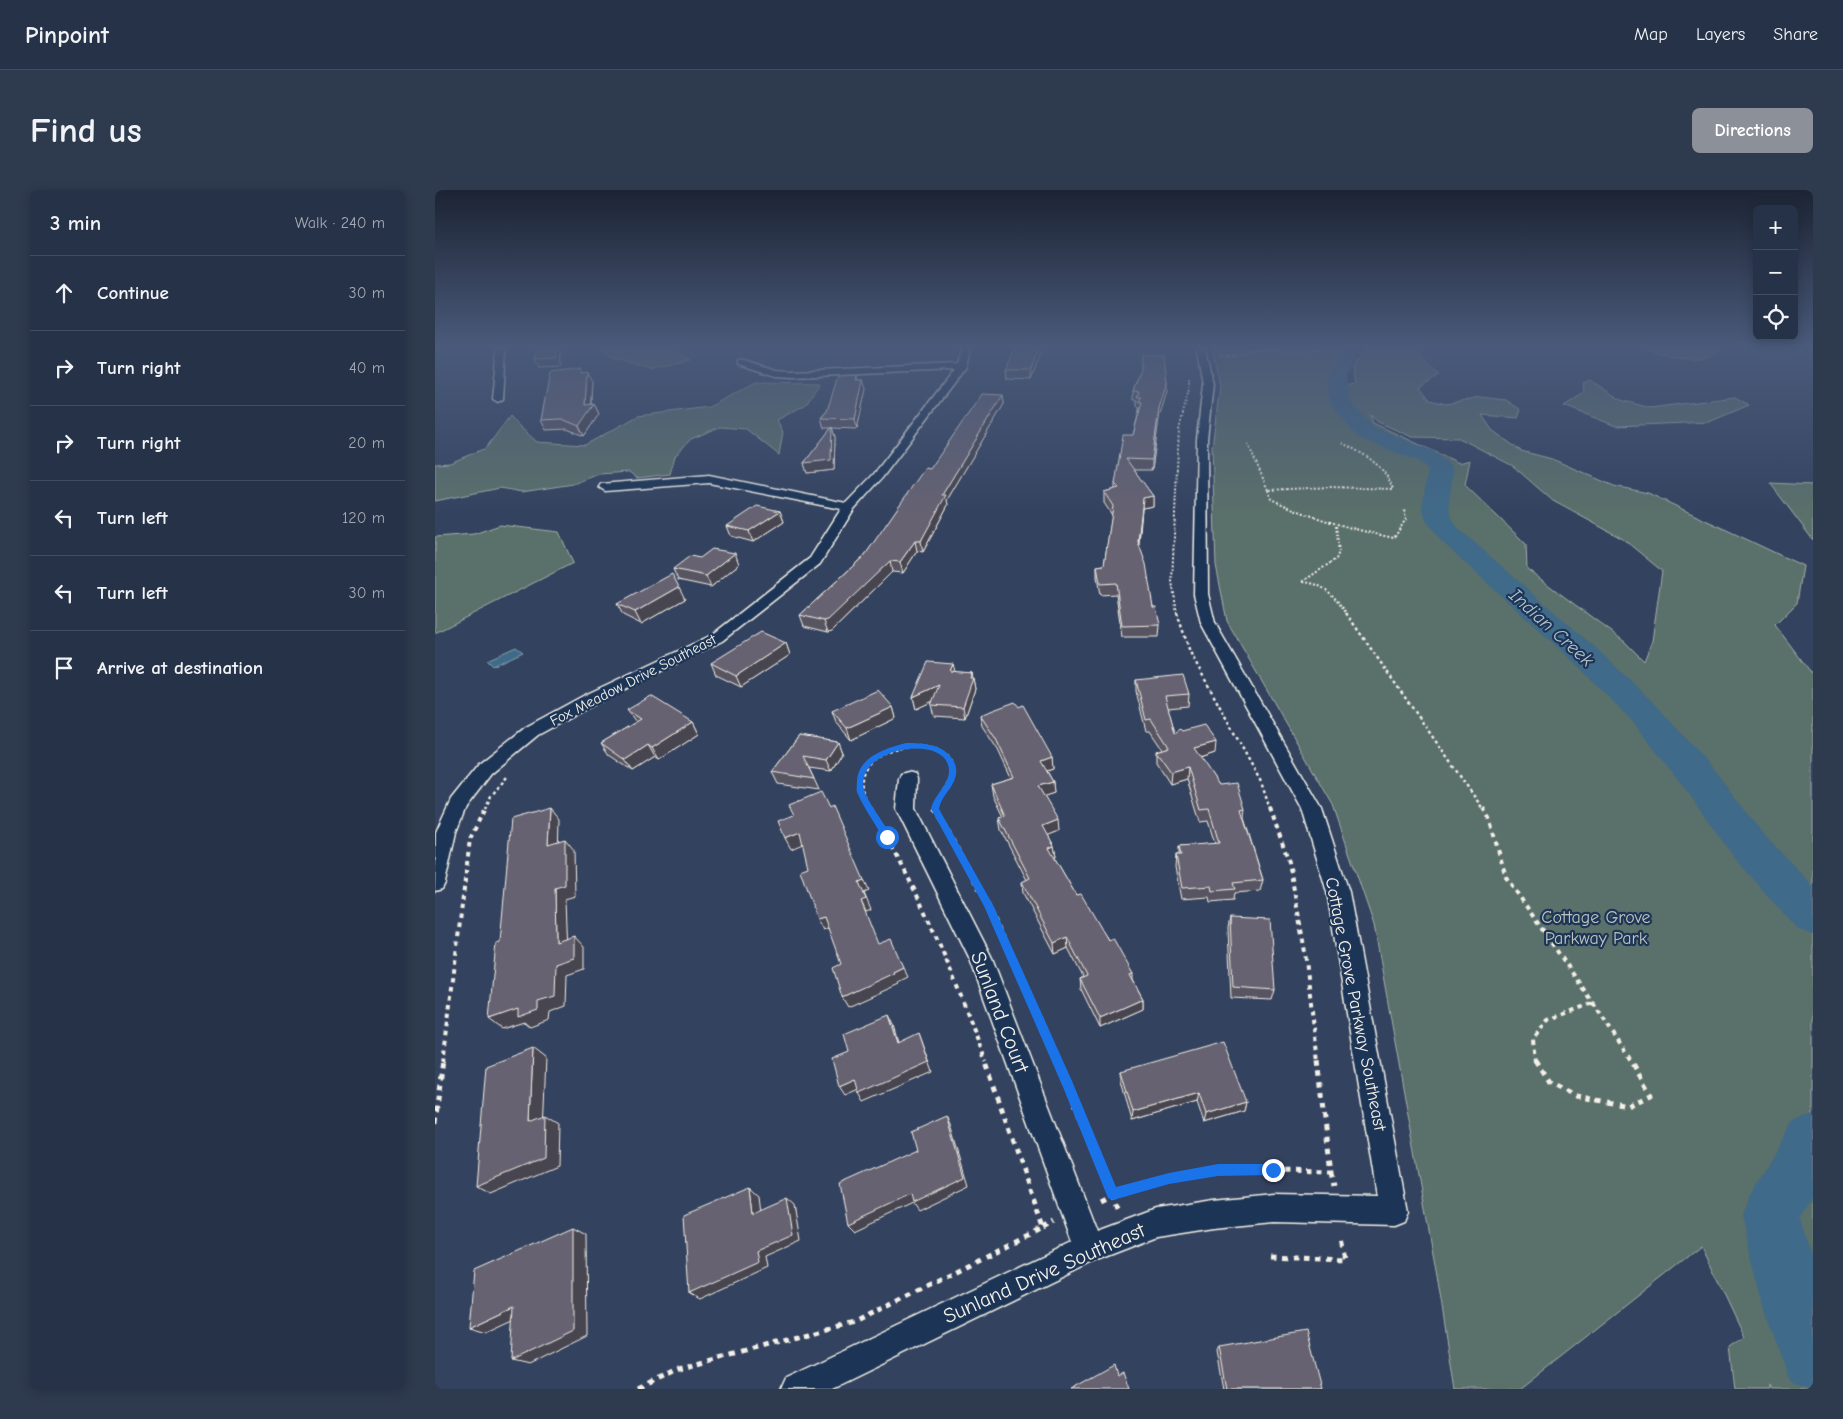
<!DOCTYPE html>
<html lang="en">
<head>
<meta charset="utf-8">
<style>
	:root { --surface:#263247; --page:#2e3a4e; --text:#f1f3f6; --muted:#a4aab4; --line:#424d60; --accent:#8c9099 }
	body { margin:0; font-family:"Comic Neue",sans-serif; background:var(--page); color:var(--text) }
	.controls { position:absolute; right:15px; top:15px; display:grid; overflow:hidden; border-radius:8px; box-shadow:0 2px 12px #0003 }
	.controls button { width:45px; height:45px; display:grid; place-items:center; padding:0; border:0; border-bottom:1px solid var(--line); background:var(--surface); color:var(--text); font:25px sans-serif }
	.stop { position:absolute; width:15px; height:15px; margin:-11px; border:4px solid #1a73e8; border-radius:50%; background:#fff }
	.stop.end { background:#1a73e8; border-color:#fff; box-shadow:0 1px 5px #0008 }
	.list { margin:0; padding:0; list-style:none }
	h2 { display:flex; justify-content:space-between; align-items:center; height:65px; margin:0; padding:0 20px; font-size:21px }
	h2 small { font-size:16px; font-weight:400; color:var(--muted) }
	.list li { display:grid; grid-template-columns:32px 1fr auto; gap:15px; align-items:center; box-sizing:border-box; height:75px; padding:0 20px; border-top:1px solid var(--line) }
	.list b { display:block; font-size:19px; white-space:nowrap }
	.list em { font-size:16px; font-style:normal; color:var(--muted) }
	.icon { flex:none; width:28px; height:28px; fill:none; stroke:currentColor; stroke-width:2; stroke-linecap:round; stroke-linejoin:round }
	.map { position:relative; flex:none; width:1378px; height:1199px; overflow:hidden; border-radius:8px }
	header { display:flex; align-items:center; gap:30px; box-sizing:border-box; height:70px; padding:0 25px; background:var(--surface); border-bottom:1px solid var(--line) }
	header strong { font-size:24px }
	nav { display:flex; gap:28px; margin-inline-start:auto; font-size:18px }
	.intro { display:flex; align-items:center; justify-content:space-between; box-sizing:border-box; height:120px; padding:0 30px }
	h1 { margin:0; font-size:35px }
	.button { padding:12px 22px; border-radius:8px; background:var(--accent); color:#fff; font-size:18px; font-weight:700 }
	main { display:flex; gap:30px; padding:0 30px }
	aside { flex:1; background:var(--surface); border-radius:8px; box-shadow:0 2px 12px #0003 }
	.map>svg:first-child { display:block }
	.green { fill:#5a6f6b; stroke:#a7b0aa; fill-rule:evenodd }
	.water { fill:#416a89; stroke:#89a0af }
	.lines { fill:none; stroke-linecap:round; stroke-linejoin:round }
	.river { fill:#416a89; fill-rule:evenodd }
	.street-casing { stroke:#f4f1e8; stroke-width:3 }
	.path-far3 { stroke:#f4f1e8; stroke-width:2; stroke-dasharray:2 2; stroke-linecap:butt }
	.path-far2 { stroke:#f4f1e8; stroke-width:2.5; stroke-dasharray:3 3; stroke-linecap:butt }
	.path-far1 { stroke:#f4f1e8; stroke-width:4; stroke-dasharray:4.5 4.5; stroke-linecap:butt }
	.path { stroke:#f4f1e8; stroke-width:5; stroke-dasharray:5.5 5.5; stroke-linecap:butt }
	.street { fill:#1d3557; fill-rule:evenodd }
	.wall { fill:#585462; stroke:#f4f1e8 }
	.shaded-wall { fill:#474550; stroke:#f4f1e8 }
	.building { fill:#666272; stroke:#f4f1e8 }
	.route { fill:#1a73e8 }
	.labels { text-anchor:middle; stroke-width:4.5; stroke-linejoin:round; paint-order:stroke }
	.far-street-label { font-size:15px; fill:#f4f1e8; stroke:#1d3557 }
	.park-label { font-size:18px; fill:#bec4bc; stroke:#1d3557 }
	.street-label { font-size:18px; fill:#f4f1e8; stroke:#1d3557 }
	.water-label { font-size:19px; font-style:italic; fill:#b5c2c7; stroke:#1d3557 }
	.near-street-label { font-size:21px; fill:#f4f1e8; stroke:#1d3557 }
</style>
</head>
<body>
<header>
<strong>Pinpoint</strong>
<nav><a>Map</a><a>Layers</a><a>Share</a></nav>
</header>
<div class="intro"><h1>Find us</h1><a class="button">Directions</a></div>
<main>
<aside>
<h2>3 min<small>Walk · 240 m</small></h2>
<ul class="list">
<li><svg class="icon" aria-label="ahead" viewBox="0 0 24 24"><path d="M12 20V5M6 11l6-6 6 6"/></svg><div><b>Continue</b></div><em>30 m</em></li>
<li><svg class="icon" aria-label="right" viewBox="0 0 24 24"><path d="M7 20v-9h11M14 6l5 5-5 5"/></svg><div><b>Turn right</b></div><em>40 m</em></li>
<li><svg class="icon" aria-label="right" viewBox="0 0 24 24"><path d="M7 20v-9h11M14 6l5 5-5 5"/></svg><div><b>Turn right</b></div><em>20 m</em></li>
<li><svg class="icon" aria-label="left" viewBox="0 0 24 24"><path d="M17 20v-9H6M10 6l-5 5 5 5"/></svg><div><b>Turn left</b></div><em>120 m</em></li>
<li><svg class="icon" aria-label="left" viewBox="0 0 24 24"><path d="M17 20v-9H6M10 6l-5 5 5 5"/></svg><div><b>Turn left</b></div><em>30 m</em></li>
<li><svg class="icon" aria-label="arrive" viewBox="0 0 24 24"><path d="M6 21V4h12l-3 4 3 4H6"/></svg><div><b>Arrive at destination</b></div></li>
</ul>
</aside>
<div class="map">
<svg width="1378" height="1199" viewBox="0 0 1378 1199">
	<rect width="100%" height="100%" fill="#33425f"/>
	<filter id="ink" filterUnits="userSpaceOnUse"><feTurbulence type="fractalNoise" baseFrequency=".02" numOctaves="2"/><feDisplacementMap in="SourceGraphic" scale="10" xChannelSelector="R" yChannelSelector="G"/><feConvolveMatrix kernelMatrix="1 2 1 2 8 2 1 2 1" color-interpolation-filters="sRGB"/></filter>
	<g filter="url(#ink)">
		<!-- green -->
		<path class="green" d="M166 158H236L256 170 216 180 178 168Z
			M777 158H900L909 196 920 194 917 177 932 158H986V169L1004 185 985 197 995 210 1011 214 1045 207 1071 210 1086 220 1083 228 1047 225 1057 240 1086 261 1117 269 1179 296 1213 303 1368 376 1362 413 1340 435 1378 485V1199H1334L1332 1195V1199H1300L1295 1157 1309 1147 1266 1056 1085 1199H1020L1002 1085 939 735 898 615 792 431 781 375 777 257 785 196ZM935 225 943 232 977 247 1024 248 1078 276 1118 311 1188 349 1227 381 1217 451 1209 471 1190 452 1092 379 1091 354 1030 295 1035 270 1024 273 938 233Z
			M1208 158H1284L1285 160C1263 176 1233 165 1208 158Z
			M1155 190 1186 210 1215 218 1300 207 1314 215 1274 232 1181 236 1129 216 1149 203 1148 193Z
			M321 192 385 193 370 215 342 230 348 242 344 265 311 239 285 237 256 249 240 266 235 284 202 288 194 282 164 284 138 294 87 302 65 298 0 311V274L15 273 51 258 75 226 84 236 102 252 150 255 203 226 274 217Z
			M1335 293 1378 295V350Z
			M65 335 124 342 138 373 0 443V347L39 344Z"/>
		<!-- water -->
		<path class="water" d="M81 457 88 462 58 476 52 470Z"/>
		<g class="lines">
			<!-- river -->
			<path class="river" d="M904 158H922L918 171 911 185 915 211 938 237 999 261 1017 277C1019 304 1005 316 1025 340L1162 459 1222 516 1280 581 1328 644 1378 696V745L1362 739 1298 666 1252 601 1198 532 1140 473 1006 351 991 330 987 318 993 279 983 271 922 247 898 216 895 212 891 185 900 171Z
				M1378 924V1007L1365 1029 1378 1072V1199L1355 1191 1328 1114 1306 1026 1314 1005 1358 932Z"/>
			<!-- street casing -->
			<g class="street-casing">
				<path id="street" d="M63 158H71L68 209 63 212 58 209Z
					M527 158H535L531 177 447 288 419 319 385 374 287 451 160 514 103 545 56 584 31 617 21 642 10 693 7 699 0 701 1 642 16 609 44 574 91 537 148 506 277 445 375 368 406 319 274 293 170 301 164 297 166 294 274 285 411 313 439 284 519 180 358 187 341 186 303 174V170H309L342 180 358 181 522 174Z
					M762 158H770L778 194 772 249 773 404 780 433 887 619 914 702 973 1021 969 1031 959 1035 839 1032 779 1038 721 1047 662 1070 397 1199H346L351 1188 637 1052 535 769 461 619 464 589 466 584 473 582 480 584 482 589 481 619 557 768 662 1041 721 1019 779 1010 839 1004 942 1006 892 702 867 619 766 433 759 404 762 249 768 194Z"/>
			</g>
			<!-- path-far3 -->
			<path class="path-far3" d="M784 164C796 169 806 162 818 160 841 157 861 167 884 158
				M813 254 833 300 896 297 958 299C949 274 929 264 907 253
				M833 300 836 309C876 328 916 339 959 348L971 329 969 320
				M901 336 904 362 901 369 867 392C890 393 900 407 912 424
				M742 424 737 391 742 278 744 240 754 199V188"/>
			<!-- path-far2 -->
			<path class="path-far2" d="M742 423 755 462 826 592 835 619
				M911 423 1048 619
				M50 619 56 606 72 587
				M435 619C392 547 529 538 517 587L500 619"/>
			<!-- path-far1 -->
			<path class="path-far1" d="M434 618C483 696 519 785 551 872
				M500 618 553 715 623 872
				M835 618 854 672 870 762 883 872
				M1048 618 1054 628 1071 687 1158 813
				M1158 813 1197 872
				M8 872 35 649 50 618
				M1100 872 1098 849 1113 830 1158 813"/>
			<!-- path -->
			<path class="path" d="M622 870 678 1004 734 989 783 980 896 982 883 870
				M1100 870 1114 892 1141 906 1193 916 1216 905 1196 870
				M0 933 8 870
				M896 982 899 996
				M666 1010 678 1004 682 1017
				M608 1038 619 1032
				M835 1066 910 1069 906 1048
				M203 1199 244 1179 419 1132 608 1038 550 870"/>
			<!-- street -->
			<use href="#street" class="street"/>
		</g>
		<!-- wall -->
		<path class="wall" d="M608 158 596 190 572 189 571 180Z
			M706 165 732 201 724 228 717 280H699L718 306V316L707 318 704 354 718 417 725 435 724 447H687L681 404 665 405 662 387V376L669 375 677 325 669 313V302L680 299V294L698 245 704 221V217L702 216V210H698V201L706 179Z
			M147 183 157 191 156 214H159L164 224 149 246 132 239 111 240 106 230Z
			M422 185 423 190H428L431 199 422 239 397 238 400 247 399 280 372 283 369 273 397 238H389L386 228Z
			M568 205 569 214 512 310 513 315 488 362 482 361 468 383 457 382 397 441 393 442 369 436 365 425 430 365 495 279Z
			M345 321 349 332 318 352 296 346 292 336Z
			M304 374 276 397 243 390 238 379Z
			M250 409 206 434 188 425 182 414Z
			M351 453 355 465 306 497 281 485 276 473Z
			M520 482 537 483 540 499 530 528 499 526 496 515 498 511 481 519 478 507Z
			M701 490 754 504 753 516 733 518 740 543 747 541 780 563 765 568 784 595 810 619 809 628 828 690 825 701 799 703 798 710 775 712 774 707 746 709 740 677 741 665H744V656L780 654 773 631 765 632 752 589 735 594 721 572V561L727 559 715 541H711L701 501Z
			M458 517 461 528 416 550 401 532 397 521Z
			M192 520 258 532 264 544 224 570 220 567 198 581 174 565 166 553 201 532Z
			M545 525 617 567 618 579 612 581 618 592 619 603 609 606 624 641 613 645 619 656 621 667H619L641 705 698 784V790L708 809V819L665 838 646 799 645 789 648 787 633 758 620 764 588 703 587 692 592 690 566 640 564 628 568 627 558 606 556 594 576 588 563 560 547 536Z
			M364 546 403 552 407 563 396 581 374 578 384 600 343 594 337 582Z
			M795 728 840 800 837 810 796 808 793 738Z
			M686 881 811 912 809 921 769 933 762 912 697 931 686 890Z
			M784 1157 886 1199H789L782 1162Z"/>
		<!-- shaded-wall -->
		<path class="shaded-wall" d="M121 158H125L126 177 104 178 100 169Z
			M604 158H608L596 190V180Z
			M152 182 157 191 155 220 159 214 164 224 149 246 144 236 150 215Z
			M428 190 431 199 422 239 420 229Z
			M732 192V201L724 228 717 280V270L724 218Z
			M568 205 569 214 512 310 513 315 488 362 486 351 507 305Z
			M397 237 400 247 399 280 372 283 369 273Z
			M718 306V316L707 318 703 362V352L708 308Z
			M345 321 349 332 318 352 314 341Z
			M480 351 482 361 468 383 465 372Z
			M300 363 304 374 276 397 271 386Z
			M455 371 457 382 397 441 393 442 389 431Z
			M244 397 250 409 206 434 200 422Z
			M351 453 355 465 306 497 301 486Z
			M518 474 521 485 515 481Z
			M537 483 540 499 530 528 528 517Z
			M504 495 507 507 481 519 478 507Z
			M458 517 461 528 416 550 412 538Z
			M258 532 264 544 224 570 217 558Z
			M403 552 407 563 396 581 391 570Z
			M781 552 780 563 758 570 759 558Z
			M213 555 220 567 198 581 190 570Z
			M617 567 618 579 608 582 606 571Z
			M753 577 752 589 735 594 736 582Z
			M618 592 619 603 604 608 603 596Z
			M115 618 124 629 123 665 113 654Z
			M623 630 624 641 609 647 608 636Z
			M365 642 370 653 356 659 350 648Z
			M130 649 139 660 140 706 130 709 132 763 121 752 120 698Z
			M619 656 621 667 615 669 614 658Z
			M429 690 434 701 429 703 436 720 431 722 426 711 424 692Z
			M389 727 394 738 388 740 382 729Z
			M139 746 149 757V779L132 785 131 816 115 822 114 830 95 837 89 832 67 839 54 829 103 811 121 774Z
			M632 747 633 758 620 764 619 753Z
			M468 777 473 787 463 792 464 794 413 817 407 807Z
			M708 809V819L665 838V828Z
			M454 825 459 835 467 863 463 853Z
			M484 843 498 882 429 912 424 903Z
			M98 858 111 868 108 939 95 931Z
			M420 889 426 898 410 905 404 896Z
			M764 903 762 912 697 931 698 922Z
			M811 912 809 921 769 933 771 924Z
			M110 925 123 933 122 976 56 1004 41 996Z
			M512 926 516 935 534 995 482 1020 477 1013 420 1040 413 1033Z
			M315 997 324 1005 327 1030 318 1023Z
			M352 1008 360 1015 366 1051 330 1067 332 1078 265 1109 254 1103 321 1061Z
			M138 1037 151 1044 152 1146 93 1175 76 1171Z
			M79 1116 94 1122 51 1142 34 1137Z"/>
		<!-- building -->
		<path class="building" d="M101 158H121L122 168 100 169Z
			M580 158H604L596 180H571Z
			M706 165H729L732 192 724 218 717 270 691 269 718 306 708 308 703 352 711 374 718 417H721L725 435 687 436 681 393 665 394 662 376 669 375 678 316 669 302 684 298 680 294 688 245H698L707 212H704L706 207H702L704 201H698L706 178Z
			M146 179 145 183 152 182 150 215 159 214 144 236 127 229 106 230 115 183Z
			M422 185 421 190H428L420 229 386 228 392 221 403 186Z
			M547 204 568 205 507 305H511L486 351H480L465 372 455 371 393 430 389 431 365 425 430 365 490 278 495 279Z
			M397 237 396 270 369 273Z
			M322 316 345 321 314 341 292 336Z
			M277 359 300 363 271 386 238 379 255 366 265 368Z
			M237 384 244 397 200 422 182 414Z
			M326 442 351 453 301 486 276 473Z
			M493 472 518 474 515 481 537 483 535 488H538L528 517 496 515 504 495 478 507Z
			M748 485 754 504 730 506 740 543 745 539 747 541 769 535 781 552 759 558 784 595 802 593 810 619 806 620 828 690 798 693 800 699 777 701 776 696 747 698 741 665H746L744 656 784 653 774 619 766 620 753 577 736 582 721 561 734 557 716 529 711 530 701 490Z
			M443 500 458 517 412 538 397 521Z
			M216 506 258 532 217 558 213 555 190 570 166 553 206 529 192 520Z
			M580 512 584 517 588 515 617 567 606 571 618 592 603 596 623 630 608 636 619 656 614 658 641 705 646 704 673 750 678 748 698 784 695 785 708 809 665 828 645 789 652 786 632 747 619 753 587 692 595 688 564 628 570 626 556 594 579 587 561 549 545 525Z
			M364 546 403 552 391 570 368 566 379 589 337 582Z
			M386 602 394 618 397 616 429 690 424 692 431 709 426 711 443 754 456 749 468 777 458 782 459 783 407 807 398 778 406 774 389 727 382 729 365 680 373 677 365 642 350 648 343 631 359 625 354 615Z
			M115 618 113 654 130 649V695L120 698 121 752 139 746V768L121 774 120 806 103 811V820L83 827V819L54 829 61 753 65 752 76 629Z
			M795 728 835 730 840 800 798 797Z
			M454 825 463 853 484 843 494 872 424 903 420 889 404 896 397 869 414 862 409 844Z
			M788 852 811 912 771 924 764 903 698 922 686 881Z
			M98 858 95 931 110 925 109 968 41 996 51 876Z
			M512 926 530 987 477 1012 475 1004 413 1033 405 994 481 960 476 942Z
			M315 997 318 1023 352 1008 358 1045 321 1061 323 1072 254 1103 249 1025Z
			M138 1037V1141L76 1171 79 1116 34 1137 39 1081Z
			M871 1142 886 1199H792L784 1157Z
			M679 1175 682 1186 688 1183 694 1199H636Z"/>
	</g>
	<!-- sky -->
	<linearGradient id="sky" x2="0" y2="1"><stop stop-color="#1c2434"/><stop offset="0.48" stop-color="#4a5a7a"/><stop offset="1" stop-color="#4a5a7a" stop-opacity="0"/></linearGradient>
	<rect width="1378" height="326" fill="url(#sky)"/>
	<!-- route -->
	<path class="route" d="M471 553C488 553 510 554 519 572 522 579 522 584 519 591 515 601 506 607 504 619L558 715 637 891 681 997 734 983 783 974H838L842 975 844 980 842 984 838 985 783 986 734 994 678 1010 673 1008 628 897 549 716 496 619C499 605 514 595 514 581 514 542 418 557 429 600 432 611 451 636 457 647L456 650H449C441 634 429 619 422 602 421 599 422 595 422 591 423 567 451 558 471 553Z"/>
	<g class="labels">
		<!-- far-street labels -->
		<g class="far-street-label">
			<text transform="translate(198 490) rotate(-27)" y="5">Fox Meadow Drive Southeast</text>
		</g>
		<!-- park labels -->
		<g class="park-label">
			<text x="1161" y="733">Cottage Grove<tspan x="1161" dy="21">Parkway Park</tspan></text>
		</g>
		<!-- street labels -->
		<g class="street-label">
			<text transform="translate(921 814) rotate(79)" y="6">Cottage Grove Parkway Southeast</text>
		</g>
		<!-- water labels -->
		<g class="water-label">
			<text transform="translate(1117 437) rotate(42)" y="7">Indian Creek</text>
		</g>
		<!-- near-street labels -->
		<g class="near-street-label">
			<text transform="translate(565 822) rotate(69)" y="7">Sunland Court</text>
			<text transform="translate(609 1083) rotate(-24)" y="7">Sunland Drive Southeast</text>
		</g>
	</g>
</svg>
<div class="controls">
<button>+</button>
<button>−</button>
<button><svg class="icon" aria-label="locate" viewBox="0 0 24 24"><circle cx="12" cy="12" r="6"/><path d="M12 2v4M12 18v4M2 12h4M18 12h4"/></svg></button>
</div>
<div class="stop" style="left:452px;top:647px"></div>
<div class="stop end" style="left:838px;top:980px"></div>
</div>
</main>
</body>
</html>
